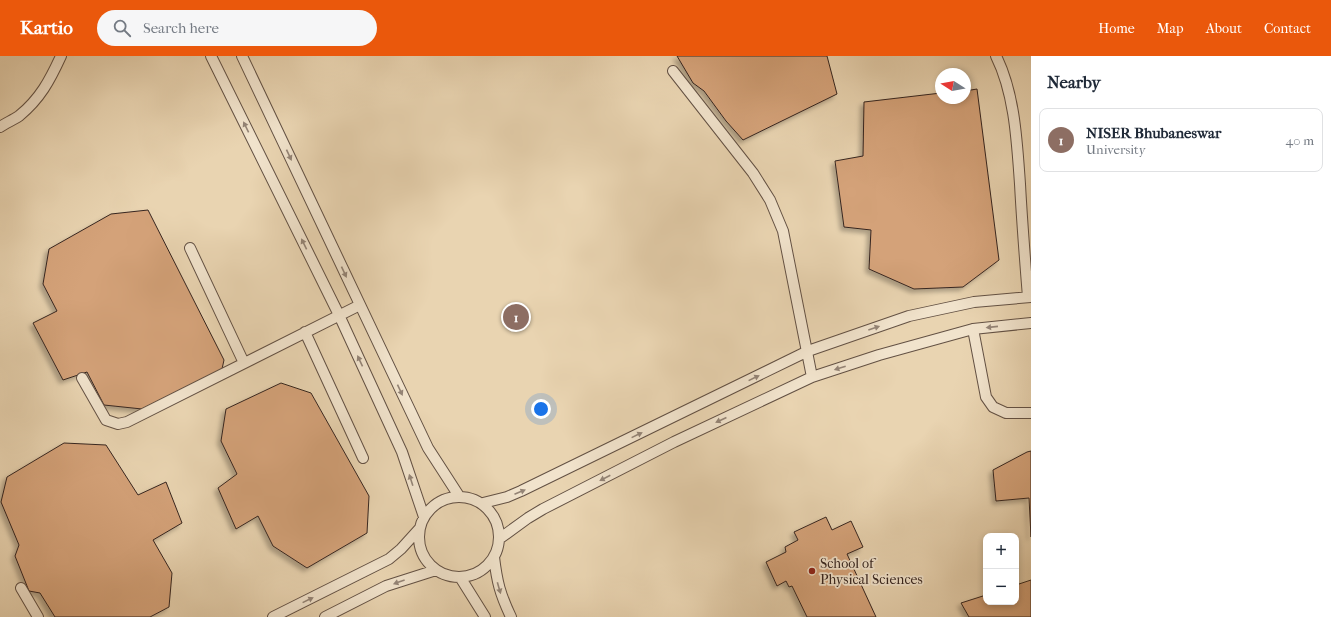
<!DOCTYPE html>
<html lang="en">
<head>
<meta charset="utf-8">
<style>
	:root { --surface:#fff; --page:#f6f6f7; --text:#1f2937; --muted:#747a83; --line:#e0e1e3; --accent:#ea580c }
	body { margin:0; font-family:"IM FELL French Canon",serif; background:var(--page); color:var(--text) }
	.controls { position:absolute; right:12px; bottom:12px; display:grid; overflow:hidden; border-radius:8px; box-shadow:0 2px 6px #0003 }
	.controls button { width:36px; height:36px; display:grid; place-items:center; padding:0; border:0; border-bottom:1px solid var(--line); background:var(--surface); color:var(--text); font:20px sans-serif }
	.compass { position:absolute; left:935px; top:12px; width:36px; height:36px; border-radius:50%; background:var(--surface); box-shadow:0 2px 6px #0003; rotate:281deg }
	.you { position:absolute; left:541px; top:353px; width:14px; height:14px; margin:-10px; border:3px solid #fff; border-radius:50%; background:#1a73e8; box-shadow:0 0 0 6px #1a73e833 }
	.badge { display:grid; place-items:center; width:26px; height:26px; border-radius:50%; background:var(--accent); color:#fff; font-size:13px; font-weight:700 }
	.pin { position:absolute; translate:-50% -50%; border:2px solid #fff; box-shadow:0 1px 4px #0006 }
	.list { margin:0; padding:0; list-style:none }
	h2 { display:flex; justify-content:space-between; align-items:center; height:52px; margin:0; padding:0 16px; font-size:17px }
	h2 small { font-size:13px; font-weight:400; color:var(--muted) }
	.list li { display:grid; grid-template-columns:26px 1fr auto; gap:12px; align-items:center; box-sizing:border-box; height:64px; margin:0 8px 8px; padding:0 8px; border:1px solid var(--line); border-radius:8px }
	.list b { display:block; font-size:15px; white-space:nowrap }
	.list p { margin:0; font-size:13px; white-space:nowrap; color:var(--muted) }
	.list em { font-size:13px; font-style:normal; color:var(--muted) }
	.icon { flex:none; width:22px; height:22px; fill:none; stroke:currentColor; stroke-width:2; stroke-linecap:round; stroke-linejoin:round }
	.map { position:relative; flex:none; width:1031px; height:561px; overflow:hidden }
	header { display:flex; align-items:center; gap:24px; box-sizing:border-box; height:56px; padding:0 20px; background:var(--accent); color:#fff }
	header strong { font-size:19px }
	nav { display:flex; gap:22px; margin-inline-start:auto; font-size:14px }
	.search { width:280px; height:36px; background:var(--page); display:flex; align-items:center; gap:10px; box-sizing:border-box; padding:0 14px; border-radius:22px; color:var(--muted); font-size:15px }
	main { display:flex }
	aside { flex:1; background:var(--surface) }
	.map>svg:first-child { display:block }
	.building { fill:#d4a279; stroke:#36251f; filter:url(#shadow) }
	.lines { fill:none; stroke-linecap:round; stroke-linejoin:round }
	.service-casing { stroke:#635144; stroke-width:12 }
	.service { stroke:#f1e3cc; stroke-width:10 }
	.oneway { fill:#948476 }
	.poi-dot { fill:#8f2418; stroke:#f1e3cc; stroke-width:1.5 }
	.labels { text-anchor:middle; stroke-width:3.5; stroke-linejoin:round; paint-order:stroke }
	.poi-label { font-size:14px; fill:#36251f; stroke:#f1e3cc; text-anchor:start }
</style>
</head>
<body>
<header>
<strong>Kartio</strong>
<div class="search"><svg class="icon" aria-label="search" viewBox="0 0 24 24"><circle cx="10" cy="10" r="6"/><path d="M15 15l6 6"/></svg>Search here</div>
<nav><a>Home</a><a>Map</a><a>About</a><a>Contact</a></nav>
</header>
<main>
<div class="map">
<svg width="1031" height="561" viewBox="0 0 1031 561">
	<defs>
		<filter id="shadow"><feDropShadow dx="-3.5" dy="3.5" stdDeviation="2" flood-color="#0004"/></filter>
	</defs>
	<rect width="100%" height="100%" fill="#e9d4b1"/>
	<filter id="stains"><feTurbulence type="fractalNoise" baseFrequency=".005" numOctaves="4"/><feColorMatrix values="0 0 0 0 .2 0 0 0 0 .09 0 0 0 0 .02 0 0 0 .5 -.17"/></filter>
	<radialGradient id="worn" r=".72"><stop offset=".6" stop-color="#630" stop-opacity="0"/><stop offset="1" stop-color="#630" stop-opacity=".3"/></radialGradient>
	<!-- building -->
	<path class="building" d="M677 0H827L837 38 743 84 726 65 704 35 693 27Z
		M977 33 999 204 963 231 914 233 869 213 871 174 844 171 835 105 863 100 864 46 941 37V42H965V35Z
		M148 154 224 304 222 313 142 353 104 349 87 316 63 324 33 267 57 255 43 228 49 193 111 158Z
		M281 327 311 337 369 440 367 477 307 512 273 490 258 460 236 473 218 432 237 418 221 385 226 353Z
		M64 387 106 389 138 439 166 426 182 467 153 484 172 517 169 551 150 561H55L40 537 29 535 15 500 19 489 1 446 7 421Z
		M1031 395V481L1029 442 996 445 993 414 1027 396Z
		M826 461 832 474 851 465 863 491 847 498 876 561H807L792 530 789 531 786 525 777 530 766 506 786 496 785 491 798 484 794 476Z
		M1031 524V561H969L961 547 986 539V546H1016V529Z"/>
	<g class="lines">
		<!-- service casing -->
		<g class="service-casing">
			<path id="service" d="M211 0 339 259 402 396 424 461
				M242 0 428 392 459 440
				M996 0C1015 38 1017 87 1020 128 1022 166 1025 204 1028 241
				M673 15 753 117 770 144 783 175 812 321
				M0 71C6 67 13 64 19 60 40 43 50 24 61 0
				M190 192 244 307
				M973 273 986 341 993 351 1006 357H1031
				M305 276 363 402
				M82 322 106 364 118 368 127 366 360 249
				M419 481a40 40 0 1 1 80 0a40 40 0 1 1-80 0Z
				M483 447 507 441 521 435 808 295 909 260 974 246 1031 241
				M499 483 528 462 543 453 674 386 812 321 879 299 973 273 1031 267
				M494 501C497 526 500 538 511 561
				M460 521 485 561
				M21 532 38 561
				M273 561 389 503 401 493 420 472
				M325 561 386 530 436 514"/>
		</g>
		<!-- service -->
		<use href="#service" class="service"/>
	</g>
	<!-- one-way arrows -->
	<defs><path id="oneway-solid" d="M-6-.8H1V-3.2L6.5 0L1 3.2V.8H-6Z"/></defs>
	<g class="oneway">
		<use href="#oneway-solid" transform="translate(246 71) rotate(-116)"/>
		<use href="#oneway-solid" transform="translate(289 99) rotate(65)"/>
		<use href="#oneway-solid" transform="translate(304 188) rotate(-116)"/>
		<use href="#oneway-solid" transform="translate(344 216) rotate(65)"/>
		<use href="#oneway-solid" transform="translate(992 271) rotate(174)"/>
		<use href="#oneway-solid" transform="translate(874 272) rotate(-19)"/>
		<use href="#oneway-solid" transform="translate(360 305) rotate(-115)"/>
		<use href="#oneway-solid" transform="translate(840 312) rotate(162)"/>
		<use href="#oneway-solid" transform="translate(754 322) rotate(-26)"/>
		<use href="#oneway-solid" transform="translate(400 334) rotate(65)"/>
		<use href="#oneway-solid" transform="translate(721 364) rotate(155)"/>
		<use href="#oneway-solid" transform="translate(637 379) rotate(-26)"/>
		<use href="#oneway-solid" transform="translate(605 422) rotate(153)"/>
		<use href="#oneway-solid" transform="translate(411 424) rotate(-108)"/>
		<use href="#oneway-solid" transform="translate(520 436) rotate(-23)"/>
		<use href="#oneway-solid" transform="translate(399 526) rotate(160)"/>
		<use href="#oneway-solid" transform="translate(499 532) rotate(74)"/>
		<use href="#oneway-solid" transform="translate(308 544) rotate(-26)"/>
	</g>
	<!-- markers -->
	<circle class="poi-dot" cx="812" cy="515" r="4"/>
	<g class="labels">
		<!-- poi labels -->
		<g class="poi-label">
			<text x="820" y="512">School of<tspan x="820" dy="16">Physical Sciences</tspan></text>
		</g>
	</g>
	<rect width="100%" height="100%" filter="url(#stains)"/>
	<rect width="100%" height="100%" fill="url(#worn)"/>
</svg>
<div class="controls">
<button>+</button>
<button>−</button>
</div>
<svg class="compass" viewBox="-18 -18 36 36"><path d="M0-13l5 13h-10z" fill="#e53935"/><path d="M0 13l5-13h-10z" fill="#747a83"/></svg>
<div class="you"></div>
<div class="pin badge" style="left:516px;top:261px;background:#8d6e63">1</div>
</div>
<aside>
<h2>Nearby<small></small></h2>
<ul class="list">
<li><span class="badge" style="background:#8d6e63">1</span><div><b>NISER Bhubaneswar</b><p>University</p></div><em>40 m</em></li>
</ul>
</aside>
</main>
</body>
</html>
